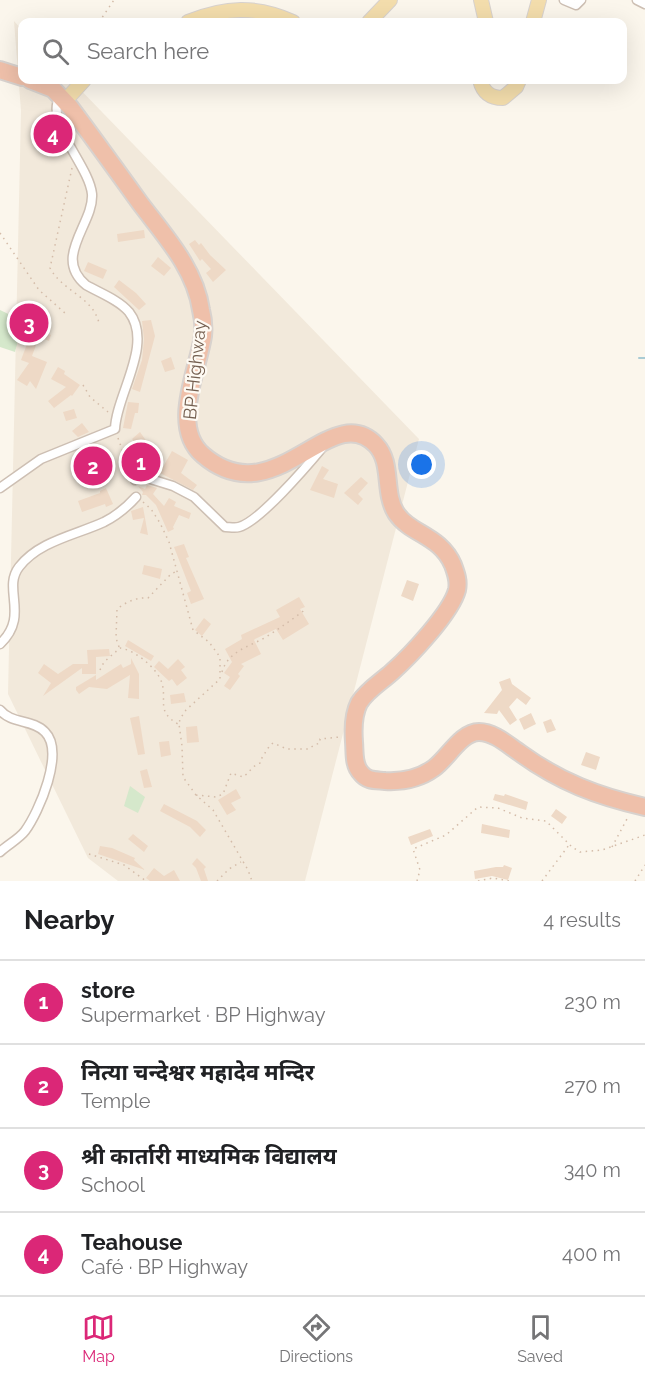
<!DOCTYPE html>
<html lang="en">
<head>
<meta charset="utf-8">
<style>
	:root { --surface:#fff; --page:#f2f2f2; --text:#202124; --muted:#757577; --line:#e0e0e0; --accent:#db2777 }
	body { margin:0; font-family:Raleway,"Noto Sans Devanagari",sans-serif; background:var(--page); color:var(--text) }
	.you { position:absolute; left:422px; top:465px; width:21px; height:21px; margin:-15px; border:4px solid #fff; border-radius:50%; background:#1a73e8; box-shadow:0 0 0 9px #1a73e833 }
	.badge { display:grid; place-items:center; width:39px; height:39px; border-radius:50%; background:var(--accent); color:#fff; font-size:20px; font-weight:700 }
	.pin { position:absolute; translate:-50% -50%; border:3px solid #fff; box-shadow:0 2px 6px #0006 }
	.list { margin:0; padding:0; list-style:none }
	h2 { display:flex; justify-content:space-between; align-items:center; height:78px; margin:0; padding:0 24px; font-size:26px }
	h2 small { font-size:20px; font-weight:400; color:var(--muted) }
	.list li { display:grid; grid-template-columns:39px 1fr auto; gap:18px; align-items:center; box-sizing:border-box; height:84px; padding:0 24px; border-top:2px solid var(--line) }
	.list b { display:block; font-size:22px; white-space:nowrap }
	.list p { margin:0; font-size:20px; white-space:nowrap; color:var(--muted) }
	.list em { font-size:20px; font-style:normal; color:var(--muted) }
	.icon { flex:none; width:33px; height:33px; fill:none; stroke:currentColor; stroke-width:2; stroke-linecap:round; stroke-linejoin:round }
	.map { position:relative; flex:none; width:645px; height:881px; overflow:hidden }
	.search { position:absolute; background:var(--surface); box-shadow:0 6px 24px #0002; left:18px; right:18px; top:18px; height:66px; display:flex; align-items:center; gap:15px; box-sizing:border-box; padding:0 21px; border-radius:12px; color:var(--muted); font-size:22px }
	.sheet { height:414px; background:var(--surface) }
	nav { display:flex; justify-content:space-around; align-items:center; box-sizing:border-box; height:84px; border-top:2px solid var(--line); background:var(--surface); font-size:16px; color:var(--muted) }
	nav a { display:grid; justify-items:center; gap:3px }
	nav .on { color:var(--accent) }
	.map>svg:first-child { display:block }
	.residential { fill:#f2e9db }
	.green { fill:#d5e8cb }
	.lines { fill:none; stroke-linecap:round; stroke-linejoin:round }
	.stream { stroke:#a9cbd4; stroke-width:2 }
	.building { fill:#eed9c6 }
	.street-casing { stroke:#cdbfb3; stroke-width:11 }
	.primary-casing { stroke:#d8d2ce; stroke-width:16 }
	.highway-casing { stroke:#d8d2ce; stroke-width:20 }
	.path { stroke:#d4bca9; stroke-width:1.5; stroke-dasharray:1.5 4.5; stroke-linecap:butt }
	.street { stroke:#fff; stroke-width:8 }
	.primary { stroke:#f3ddac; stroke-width:14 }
	.highway { stroke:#efc0aa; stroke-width:16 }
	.labels { text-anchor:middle; stroke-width:4.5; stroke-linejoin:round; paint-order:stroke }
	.street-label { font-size:18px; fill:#756051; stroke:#fefaf3 }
</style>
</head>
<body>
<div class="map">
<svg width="645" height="881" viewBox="0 0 645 881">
	<rect width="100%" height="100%" fill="#fbf6ec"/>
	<!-- residential -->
	<path class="residential" d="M14 21 22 30V80H71L419 439 305 881H118L88 858 8 694 21 111Z"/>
	<!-- green -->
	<path class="green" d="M0 310 23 321 15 352 0 347Z
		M130 786 145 797 138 813 124 806Z"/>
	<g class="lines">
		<!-- stream -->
		<path class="stream" d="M639 358H645"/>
	</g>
	<!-- building -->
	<path class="building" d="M144 230 145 238 118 242 117 234Z
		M195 240 199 245 201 243 210 255 226 270 213 282 206 273 211 269 202 259 200 261 189 244Z
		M158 257 171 268 164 276 151 266Z
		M88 262 107 270 103 279 84 271Z
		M119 280 136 293 146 304 139 310 114 287Z
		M151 320 155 336 140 392 132 389 142 360 144 339 142 321Z
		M33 328 51 335 49 341 39 337 32 356 47 362 36 389 30 381 27 386 17 380 29 363 21 360Z
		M171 357 175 369 165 372 161 361Z
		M58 367 65 371 64 374 80 385 72 396 71 395 54 408 48 401 66 387 51 379Z
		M128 402 139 403 138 413H135L131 429 123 428Z
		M74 409 77 418 66 421 63 412Z
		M82 423 89 432 78 437 72 431Z
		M140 432 147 442 139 448 132 439Z
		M145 446 163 467 172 451 188 460 181 473 197 485 193 490 162 474 148 472 142 467 141 468 131 457Z
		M84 449 103 474 97 479 78 454Z
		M322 466 329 470 323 479 338 484 334 498 310 490Z
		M361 477 368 483 358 494 363 499 358 505 344 493Z
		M147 485 157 488 153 494 164 506 169 498 176 502 174 506 191 513 189 519 179 515 173 527 174 529 168 532 156 505 146 495H142L143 492 138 486 145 489Z
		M106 488 113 504 106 507 105 504 82 512 78 501 100 493V491Z
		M143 507 145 518 148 535 140 533 144 518 133 520 131 511Z
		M184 544 189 557 186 558 204 599 191 604 187 593 191 591 174 547Z
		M144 565 162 569 160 579 142 574Z
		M407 580 419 584 413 601 401 596Z
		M299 597 305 607 300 609 309 624 283 640 276 629 255 639 254 640 261 654 241 664 244 666 238 674 240 676 230 690 224 686 230 677 224 673 232 662 225 649 242 639 241 635 280 617 276 610Z
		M204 618 211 624 202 636 195 630Z
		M128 640 154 656 151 661 125 646Z
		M109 649 110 656 96 657V674H82V668L43 696 51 683 38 673 44 664 58 674 73 664H88L87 650Z
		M131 658 139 674V699L128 698 130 675 107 689 89 687 79 694 76 690V687L96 675V680L121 664 123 668 131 664Z
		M178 659 185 667 181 670 187 678 177 686 172 679 169 681 154 667 159 661 168 669Z
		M510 678 512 684 531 698 526 705 517 698 509 707 517 720 510 725 499 710 497 714 484 713 502 690 499 682Z
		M184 693 186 702 171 704 170 695Z
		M531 713 536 724 524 730 519 719Z
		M139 716 145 754 138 755 130 718Z
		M551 719 556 730 547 733 543 722Z
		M197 726 199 742 187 743 186 727Z
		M169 741 171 755 161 757 159 742Z
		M586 752 600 757 596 770 581 765Z
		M147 769 152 787 144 788 140 771Z
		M236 789 241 798 231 803 236 810 227 815 218 800Z
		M495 794 504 796 505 794 528 802 526 810 493 800Z
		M164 804 197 821 206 830 200 837 190 827 160 811Z
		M556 809 567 817 562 824 551 816Z
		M482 824 510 830 509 838 481 833Z
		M430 829 433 836 411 845 408 837Z
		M133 834 148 846 144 852 128 839Z
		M100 846 112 848 135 858 134 860 145 870 98 854Z
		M197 858 206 867 204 869 208 881H201L196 868 192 864Z
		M504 865 512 868 508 880 492 876 475 879 474 871 496 867H503Z
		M154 868 164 876 174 870 180 881H150L146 878Z"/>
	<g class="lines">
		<!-- street casing -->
		<g class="street-casing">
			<path id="street" d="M564 0 576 5 581 0
				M637 0 645 4
				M135 480 144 477 173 486 194 497 225 527C229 527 235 528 239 527 259 522 307 466 322 448
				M0 488 41 459 115 429C116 395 154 344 129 312 119 300 100 293 86 285 52 257 94 224 92 194 89 165 44 123 60 96
				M0 644C30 616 2 589 19 567 39 541 76 535 104 522 116 516 127 507 136 497
				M0 710C11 724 33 719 45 732 65 752 39 812 25 831 19 839 7 845 0 852"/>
		</g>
		<!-- primary casing -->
		<g class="primary-casing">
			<path id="primary" d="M481 0 486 22
				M188 22C225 7 256 5 293 22
				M369 22 390 0
				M533 22 539 0
				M480 80C483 92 490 98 503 98L516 87 519 80
				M65 101 84 80"/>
		</g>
		<!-- highway casing -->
		<g class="highway-casing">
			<path id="highway" d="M0 70 22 77
				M30 80 53 89 70 107C94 139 117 171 140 203 164 235 195 268 201 310 203 318 204 327 203 336 198 370 170 427 203 455 275 517 331 397 376 445 393 463 383 492 396 513 411 535 440 535 453 565 456 573 459 581 457 590 451 613 410 656 392 672 381 682 367 690 359 703 353 715 353 729 354 742 355 752 353 765 361 773 367 781 375 780 385 781 403 782 419 779 434 768 448 758 461 732 479 732 494 732 508 745 520 753 560 782 597 796 645 807"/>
		</g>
		<!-- path -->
		<path class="path" d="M99 22 114 0
			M72 168 50 268C62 291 93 297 99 323
			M0 233 39 290 66 314
			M83 385 90 397 108 412
			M118 438 123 452 133 471
			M143 502 151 509 160 523 169 542 193 630 209 642 220 657V679L186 710 180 719 179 724 182 746 183 777 196 795 213 810 248 870 252 881
			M119 647 116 638 117 609C126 602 137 597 148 598L171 574 177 571
			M100 670 104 662 120 648C135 650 157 668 162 683 167 702 156 711 178 724
			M222 672C228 651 249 647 266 637 280 628 293 619 306 609
			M196 795 216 797 223 794 231 773 243 777C249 773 253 765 260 763V761L270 745 273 743 287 749H309L314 745 320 743V739L340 737
			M612 847 628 817
			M89 854 124 865 146 881
			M217 881 229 869 241 862
			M417 881 420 870 413 849 446 835 478 807 498 808 522 818 546 821 572 847 580 852 602 850 645 835
			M478 881 493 878 509 881
			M542 881 569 845
			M635 881 645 865"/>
		<!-- street -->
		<use href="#street" class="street"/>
		<!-- primary -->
		<use href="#primary" class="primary"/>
		<!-- highway -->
		<use href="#highway" class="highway"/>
	</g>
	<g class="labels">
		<!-- street labels -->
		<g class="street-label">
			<text transform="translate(195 370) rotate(-84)" y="6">BP Highway</text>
		</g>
	</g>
</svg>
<div class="you"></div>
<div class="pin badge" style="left:141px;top:462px">1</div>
<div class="pin badge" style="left:93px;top:466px">2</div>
<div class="pin badge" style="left:29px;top:323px">3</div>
<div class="pin badge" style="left:53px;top:134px">4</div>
<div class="search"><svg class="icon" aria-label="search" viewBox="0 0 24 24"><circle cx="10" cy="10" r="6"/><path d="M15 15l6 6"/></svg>Search here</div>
</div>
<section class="sheet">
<h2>Nearby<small>4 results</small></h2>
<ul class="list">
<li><span class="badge">1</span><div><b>store</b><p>Supermarket · BP Highway</p></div><em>230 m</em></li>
<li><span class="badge">2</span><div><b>नित्या चन्देश्वर महादेव मन्दिर</b><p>Temple</p></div><em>270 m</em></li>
<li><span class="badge">3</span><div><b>श्री कार्तारी माध्यमिक विद्यालय</b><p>School</p></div><em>340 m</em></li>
<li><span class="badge">4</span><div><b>Teahouse</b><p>Café · BP Highway</p></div><em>400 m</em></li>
</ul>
</section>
<nav>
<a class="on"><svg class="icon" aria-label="map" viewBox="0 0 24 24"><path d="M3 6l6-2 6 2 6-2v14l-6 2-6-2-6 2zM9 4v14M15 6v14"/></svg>Map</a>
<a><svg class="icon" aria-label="directions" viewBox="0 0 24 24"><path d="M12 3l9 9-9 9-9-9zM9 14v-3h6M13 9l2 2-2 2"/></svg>Directions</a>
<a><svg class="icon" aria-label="saved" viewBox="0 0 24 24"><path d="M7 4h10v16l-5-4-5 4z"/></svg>Saved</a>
</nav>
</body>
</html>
